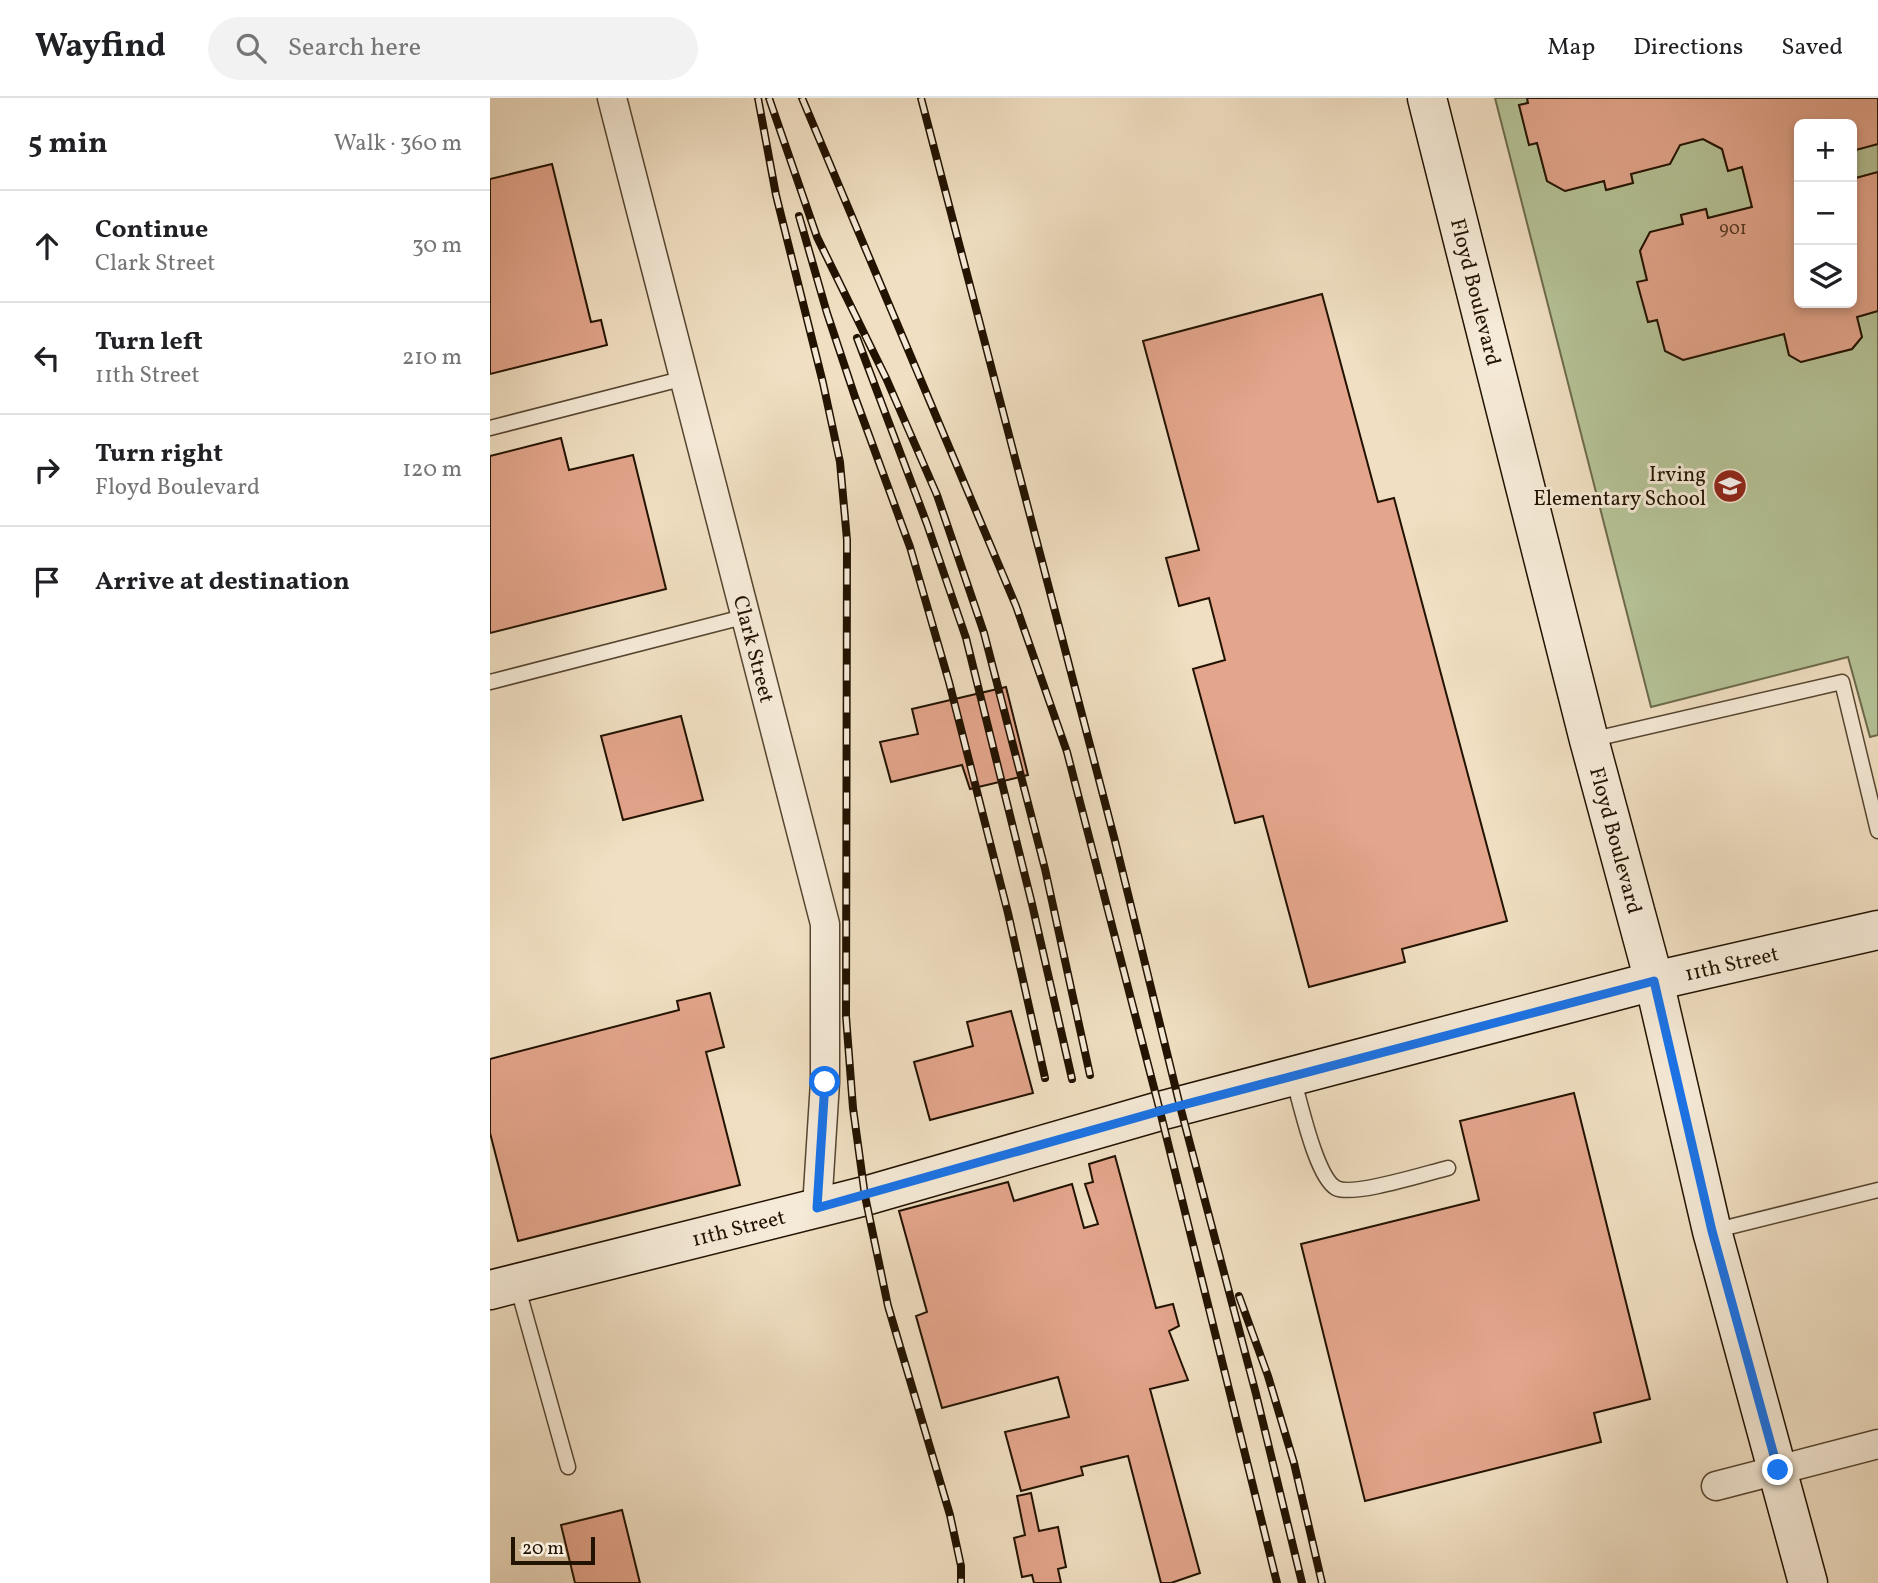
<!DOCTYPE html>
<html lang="en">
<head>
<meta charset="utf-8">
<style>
	:root { --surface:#fff; --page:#f2f2f2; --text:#202124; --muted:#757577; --line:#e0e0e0 }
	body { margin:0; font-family:Vollkorn,serif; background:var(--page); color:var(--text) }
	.controls { position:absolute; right:21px; top:21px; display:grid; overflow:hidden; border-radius:10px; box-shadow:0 4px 10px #0003 }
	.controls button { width:63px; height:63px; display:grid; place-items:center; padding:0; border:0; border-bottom:2px solid var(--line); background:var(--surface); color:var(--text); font:35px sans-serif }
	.scale { position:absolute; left:21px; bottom:18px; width:84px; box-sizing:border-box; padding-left:7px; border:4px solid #221200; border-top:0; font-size:19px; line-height:24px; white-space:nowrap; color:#221200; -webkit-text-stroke:5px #f5ead7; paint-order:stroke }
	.stop { position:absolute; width:21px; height:21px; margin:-16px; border:5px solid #1a73e8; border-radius:50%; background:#fff }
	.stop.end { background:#1a73e8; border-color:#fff; box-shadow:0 2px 7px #0008 }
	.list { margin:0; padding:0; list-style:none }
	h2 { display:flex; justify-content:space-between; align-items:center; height:91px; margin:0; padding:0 28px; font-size:30px }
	h2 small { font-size:23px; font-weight:400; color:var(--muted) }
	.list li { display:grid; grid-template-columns:46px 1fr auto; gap:21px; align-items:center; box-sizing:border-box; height:112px; padding:0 28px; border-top:2px solid var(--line) }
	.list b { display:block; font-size:26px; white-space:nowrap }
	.list p { margin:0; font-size:23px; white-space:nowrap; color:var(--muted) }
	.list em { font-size:23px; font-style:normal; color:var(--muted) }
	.icon { flex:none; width:38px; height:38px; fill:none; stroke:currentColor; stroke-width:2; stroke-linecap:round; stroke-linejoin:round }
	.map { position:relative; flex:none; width:1388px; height:1485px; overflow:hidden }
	header { display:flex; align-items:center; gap:42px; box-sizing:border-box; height:98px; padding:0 35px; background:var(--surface); border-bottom:2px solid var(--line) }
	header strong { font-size:33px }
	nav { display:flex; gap:38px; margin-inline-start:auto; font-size:24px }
	.search { width:490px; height:63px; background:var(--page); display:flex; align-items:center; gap:18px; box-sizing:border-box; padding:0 24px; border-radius:38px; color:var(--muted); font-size:26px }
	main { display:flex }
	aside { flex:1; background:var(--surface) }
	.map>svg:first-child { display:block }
	.green { fill:#b5c397; stroke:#6c6a4c; stroke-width:2 }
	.building { fill:#e3a58c; stroke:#221200; stroke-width:2 }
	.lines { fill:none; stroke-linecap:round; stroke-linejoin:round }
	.lane-casing { stroke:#564530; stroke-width:17 }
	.street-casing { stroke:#564530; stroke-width:31 }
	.secondary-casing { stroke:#221200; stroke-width:41 }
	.lane { stroke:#f5ead7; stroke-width:14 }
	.street { stroke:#f5ead7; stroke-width:28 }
	.secondary { stroke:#f5ead7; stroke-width:38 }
	.rail-casing { stroke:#221200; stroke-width:8 }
	.rail { stroke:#f5ead7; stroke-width:5; stroke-dasharray:16; stroke-linecap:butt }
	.route { stroke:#1a73e8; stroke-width:9 }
	.labels { text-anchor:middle; stroke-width:6; stroke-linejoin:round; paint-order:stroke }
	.number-label { font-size:18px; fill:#523723 }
	.street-label { font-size:21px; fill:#221200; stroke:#f5ead7 }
	.poi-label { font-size:21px; fill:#221200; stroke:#f5ead7; text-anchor:end }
</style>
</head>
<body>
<header>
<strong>Wayfind</strong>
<div class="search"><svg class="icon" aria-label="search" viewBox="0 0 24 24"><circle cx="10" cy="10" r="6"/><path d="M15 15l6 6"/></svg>Search here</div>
<nav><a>Map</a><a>Directions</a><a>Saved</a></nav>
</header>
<main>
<aside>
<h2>5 min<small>Walk · 360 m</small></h2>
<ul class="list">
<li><svg class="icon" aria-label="ahead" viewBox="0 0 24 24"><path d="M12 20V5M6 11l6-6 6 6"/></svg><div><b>Continue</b><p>Clark Street</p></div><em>30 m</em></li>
<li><svg class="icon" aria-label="left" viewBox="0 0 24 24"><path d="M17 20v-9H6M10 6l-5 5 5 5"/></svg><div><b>Turn left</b><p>11th Street</p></div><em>210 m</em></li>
<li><svg class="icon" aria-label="right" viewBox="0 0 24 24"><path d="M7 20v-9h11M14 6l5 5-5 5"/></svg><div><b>Turn right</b><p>Floyd Boulevard</p></div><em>120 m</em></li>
<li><svg class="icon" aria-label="arrive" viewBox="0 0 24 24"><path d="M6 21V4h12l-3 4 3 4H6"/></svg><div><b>Arrive at destination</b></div></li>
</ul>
</aside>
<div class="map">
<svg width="1388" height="1485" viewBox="0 0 1388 1485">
	<rect width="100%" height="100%" fill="#f0dfc2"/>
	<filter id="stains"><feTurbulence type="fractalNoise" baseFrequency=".00286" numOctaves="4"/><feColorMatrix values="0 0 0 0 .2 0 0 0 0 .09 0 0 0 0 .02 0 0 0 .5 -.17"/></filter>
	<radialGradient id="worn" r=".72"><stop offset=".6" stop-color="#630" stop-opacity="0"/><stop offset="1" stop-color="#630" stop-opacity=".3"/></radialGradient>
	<!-- green -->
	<path class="green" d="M1005 0H1037L1038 5 1029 7 1039 46 1047 45 1057 83 1075 93 1114 83 1117 92 1143 85 1141 76 1180 66 1190 47 1213 41 1232 51 1238 73 1252 69 1262 109 1218 120 1216 111 1191 117 1193 126 1160 134 1150 153 1157 182 1148 185 1158 224 1167 222 1193 262 1294 236 1299 257 1311 264 1362 251 1372 239 1367 219 1388 213V637L1380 639 1358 559 1161 609Z
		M1388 46V74L1362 81V53Z"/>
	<!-- building -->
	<path class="building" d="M1037 0H1388V46L1362 53V26H1309V205H1362V81L1388 74V213L1367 219 1372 239 1362 251 1311 264 1299 257 1294 236 1193 262 1175 253 1167 222 1158 224 1147 184 1157 182 1150 153 1160 134 1193 126 1191 117 1216 111 1218 120 1262 109 1252 69 1238 73 1232 51 1213 41 1190 47 1180 66 1141 76 1143 85 1116 92 1114 83 1075 93 1057 83 1047 45 1039 47 1029 7 1038 5Z
		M62 66 101 224 111 222 117 247 0 276V81Z
		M832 196 888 404 904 400 1017 823 912 851 915 864 819 889 773 718 745 725 703 571 735 562 719 500 689 508 676 460 709 452 653 243Z
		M71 340 79 372 143 357 176 491 0 535V358Z
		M516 589 538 677 480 691 472 667 401 684 390 644 428 636 422 611Z
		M191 618 213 702 133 722 111 638Z
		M220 895 234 949 216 954 250 1087 28 1143 0 1035V961L189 912 187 903Z
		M521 913 543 995 440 1022 424 964 483 948 477 924Z
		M1084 995 1160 1301 1104 1315 1111 1344 875 1403 811 1146 989 1102 970 1023Z
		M625 1058 666 1210 683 1206 689 1228 679 1233 698 1282 660 1291 710 1475 681 1485H671L638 1358 591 1369 593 1377 531 1393 515 1334 579 1319 568 1279 452 1310 426 1218 437 1214 409 1113 518 1084 524 1103 582 1086 594 1130 608 1126 595 1086 603 1084 599 1066Z
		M541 1395 549 1433 568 1429 576 1469 568 1471 571 1485H544L542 1477 532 1479 524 1440 535 1437 527 1398Z
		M132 1412 150 1485H85L71 1427Z"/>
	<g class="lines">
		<!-- lane casing -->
		<g class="lane-casing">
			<path id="lane" d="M0 330 195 280
				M0 584 257 518
				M1100 642 1352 584 1388 733
				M803 980C810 1003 826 1079 846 1090 863 1099 937 1075 958 1070
				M1223 1133 1388 1092
				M27 1187 78 1369"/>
		</g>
		<!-- street casing -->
		<g class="street-casing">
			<g id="street">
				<path id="s1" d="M122 0 335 826V984L327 1110"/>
				<path d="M1226 1388 1388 1346"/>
			</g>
		</g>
		<!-- secondary casing -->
		<g class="secondary-casing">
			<g id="secondary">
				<path id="s2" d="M937 0 1099 642 1164 883 1222 1133 1318 1485"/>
				<path id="s3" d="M0 1192 375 1098 670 1013 1164 883 1388 832"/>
			</g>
		</g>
		<!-- lane -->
		<use href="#lane" class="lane"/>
		<!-- street -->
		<use href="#street" class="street"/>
		<!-- secondary -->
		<use href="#secondary" class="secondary"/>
		<!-- rail casing -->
		<g class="rail-casing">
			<path id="rail" d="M268 0 286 97 333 285 350 364 357 442 356 918 363 1010 375 1098 398 1208 460 1417 471 1468V1485
				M279 0 327 139 396 280 447 397 494 535 555 771 600 977
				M312 0 526 508 577 654 670 1013 787 1485
				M431 0 625 743 690 1008 766 1296 812 1485
				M309 118 337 215 365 299 420 449 459 584 518 815 555 980
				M367 240 437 426 476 540 542 806 582 981
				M749 1198 778 1278 804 1365 832 1485"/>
		</g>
		<!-- rail -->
		<use href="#rail" class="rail"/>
	</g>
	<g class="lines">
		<!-- route -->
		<path class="route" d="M335 984 327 1110 670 1013 1164 883 1222 1133 1288 1372"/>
	</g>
	<!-- icons -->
	<defs>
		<g id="school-disc" transform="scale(1.75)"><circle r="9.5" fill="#8f2418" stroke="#f5ead7"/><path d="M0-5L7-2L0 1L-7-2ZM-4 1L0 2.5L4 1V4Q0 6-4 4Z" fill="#fff"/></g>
	</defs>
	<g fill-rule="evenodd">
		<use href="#school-disc" x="1240" y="388"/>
	</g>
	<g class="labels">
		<!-- number labels -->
		<g class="number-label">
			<text x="1243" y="136">901</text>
		</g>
		<!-- street labels -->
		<g class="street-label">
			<text dy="7" stroke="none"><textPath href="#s2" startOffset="200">Floyd Boulevard</textPath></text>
			<text dy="7" stroke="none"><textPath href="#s1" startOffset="569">Clark Street</textPath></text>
			<text dy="7" stroke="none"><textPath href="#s2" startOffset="766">Floyd Boulevard</textPath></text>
			<text dy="7" stroke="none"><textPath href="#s3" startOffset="1284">11th Street</textPath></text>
			<text dy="7" stroke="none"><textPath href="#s3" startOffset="256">11th Street</textPath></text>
		</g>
		<!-- poi labels -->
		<g class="poi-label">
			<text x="1216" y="383">Irving<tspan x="1216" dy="24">Elementary School</tspan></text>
		</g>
	</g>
	<rect width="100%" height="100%" filter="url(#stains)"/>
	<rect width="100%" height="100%" fill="url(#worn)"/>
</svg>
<div class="controls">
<button>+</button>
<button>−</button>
<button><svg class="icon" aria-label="layers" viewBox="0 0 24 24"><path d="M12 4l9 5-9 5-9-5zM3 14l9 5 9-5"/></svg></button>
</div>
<div class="scale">20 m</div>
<div class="stop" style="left:335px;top:984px"></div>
<div class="stop end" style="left:1288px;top:1372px"></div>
</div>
</main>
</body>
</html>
